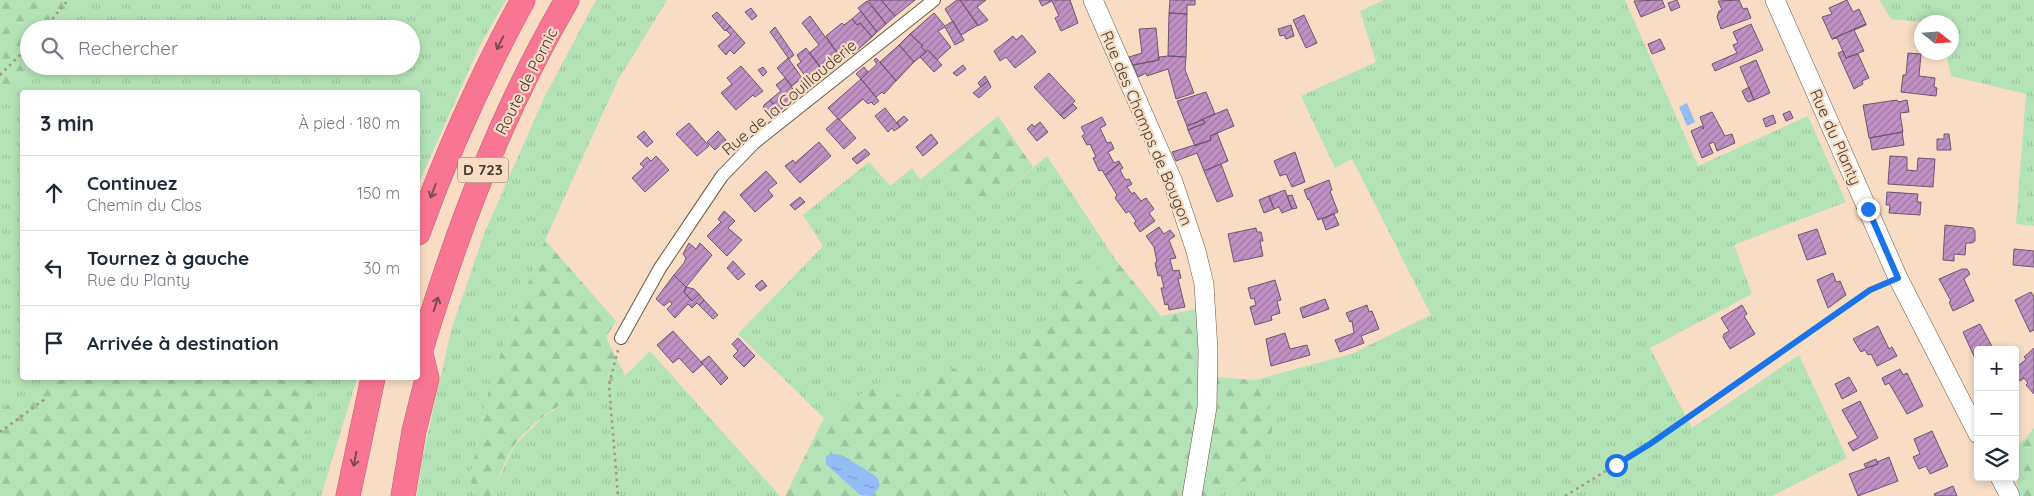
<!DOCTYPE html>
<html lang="fr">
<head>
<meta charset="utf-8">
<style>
	:root { --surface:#fff; --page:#f6f6f7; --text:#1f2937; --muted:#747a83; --line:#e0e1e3 }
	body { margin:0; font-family:Quicksand,sans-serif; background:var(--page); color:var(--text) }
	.controls { position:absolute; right:15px; bottom:15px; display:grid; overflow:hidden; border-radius:5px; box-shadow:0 2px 8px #0003 }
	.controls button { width:45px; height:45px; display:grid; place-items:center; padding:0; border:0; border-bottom:1px solid var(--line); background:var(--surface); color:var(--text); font:25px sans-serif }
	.compass { position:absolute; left:1914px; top:15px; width:45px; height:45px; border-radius:50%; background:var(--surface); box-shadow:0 2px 8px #0003; rotate:107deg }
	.stop { position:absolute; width:15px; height:15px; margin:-11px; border:4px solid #1a73e8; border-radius:50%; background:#fff }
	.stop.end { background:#1a73e8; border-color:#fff; box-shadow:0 1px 5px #0008 }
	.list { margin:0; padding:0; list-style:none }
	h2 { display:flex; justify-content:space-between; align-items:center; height:65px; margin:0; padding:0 20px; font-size:21px }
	h2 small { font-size:16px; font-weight:400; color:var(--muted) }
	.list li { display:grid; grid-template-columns:32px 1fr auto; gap:15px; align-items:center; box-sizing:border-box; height:75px; padding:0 20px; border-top:1px solid var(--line) }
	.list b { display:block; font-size:19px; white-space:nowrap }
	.list p { margin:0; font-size:16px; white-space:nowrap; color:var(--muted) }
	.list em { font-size:16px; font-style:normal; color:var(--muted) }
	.icon { flex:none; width:28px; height:28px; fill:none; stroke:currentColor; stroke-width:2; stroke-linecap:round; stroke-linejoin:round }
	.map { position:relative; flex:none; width:2034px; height:496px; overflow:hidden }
	.search { position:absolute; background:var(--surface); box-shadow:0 2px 8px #0003; left:20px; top:20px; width:400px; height:55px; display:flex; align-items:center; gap:12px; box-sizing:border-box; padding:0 18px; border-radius:28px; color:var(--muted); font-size:19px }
	.panel { position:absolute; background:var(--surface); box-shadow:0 2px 8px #0003; left:20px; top:90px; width:400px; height:290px; border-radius:5px }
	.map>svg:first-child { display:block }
	.grass { fill:url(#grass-tufts) }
	.forest { fill:url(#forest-firs) }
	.water { fill:url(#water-ripples) }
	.building { fill:url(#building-hatch); stroke:#6c566e }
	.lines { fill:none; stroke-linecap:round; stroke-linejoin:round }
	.street-casing { stroke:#6f5842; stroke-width:14 }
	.secondary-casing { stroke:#6f5842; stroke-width:20 }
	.highway-casing { stroke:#ba6171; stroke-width:25 }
	.path { stroke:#a79481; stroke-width:2.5; stroke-dasharray:2.5 4; stroke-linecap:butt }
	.street { stroke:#fff; stroke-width:12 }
	.secondary { stroke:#fff; stroke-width:19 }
	.highway { stroke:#f97594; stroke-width:24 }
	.oneway { stroke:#7c4c4f }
	.route { stroke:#1a73e8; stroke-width:6 }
	.labels { text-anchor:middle; stroke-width:4.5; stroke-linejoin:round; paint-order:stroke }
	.shield { fill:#f8ddc4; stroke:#7b6c5d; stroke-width:1 }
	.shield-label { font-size:15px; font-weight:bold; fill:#463b31 }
	.street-label { font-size:16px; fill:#463b31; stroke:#f8ddc4 }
</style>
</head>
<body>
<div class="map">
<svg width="2034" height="496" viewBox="0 0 2034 496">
	<defs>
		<pattern id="grass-tufts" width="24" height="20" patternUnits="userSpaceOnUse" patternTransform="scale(1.25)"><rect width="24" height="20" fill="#b3e3b6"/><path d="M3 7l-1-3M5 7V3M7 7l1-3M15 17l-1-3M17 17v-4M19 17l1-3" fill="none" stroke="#9bc49d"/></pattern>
		<pattern id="forest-firs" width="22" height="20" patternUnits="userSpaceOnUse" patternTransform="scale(1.25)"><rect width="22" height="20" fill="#b3e3b6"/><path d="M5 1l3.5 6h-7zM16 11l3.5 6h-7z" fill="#9bc49d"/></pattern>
		<pattern id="water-ripples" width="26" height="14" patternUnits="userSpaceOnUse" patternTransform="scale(1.25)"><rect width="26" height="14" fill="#92bdf6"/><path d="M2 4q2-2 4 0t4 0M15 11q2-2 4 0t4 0" fill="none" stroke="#799bc8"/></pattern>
		<pattern id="building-hatch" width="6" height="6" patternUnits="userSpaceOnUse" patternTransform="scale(1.25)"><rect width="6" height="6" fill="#c190c5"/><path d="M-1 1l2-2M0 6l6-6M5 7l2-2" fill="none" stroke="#9f77a1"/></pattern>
	</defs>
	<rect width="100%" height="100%" fill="#f8ddc4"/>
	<!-- grass -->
	<path class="grass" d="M84 0H506L479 47 418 185V92H22V378H51L0 410V97L29 64V66H411V29H60Z
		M596 0H667L618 80 545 240 491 379 470 477 475 496H417L423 455 451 331 484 234 544 98Z
		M1384 0H1625L1698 166 1808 116 1846 202 1734 245 1752 294 1650 348 1692 428 1799 355 1847 458 1772 496H1220L1224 487 1260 477 1275 420 1255 380 1351 354 1431 315 1352 159 1335 168 1301 96 1376 62 1360 11Z
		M1879 0H2034V226L2016 224 2026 94 1951 76 1946 53 1952 52V22H1923L1891 19Z
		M1047 156 1115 259 1059 293 1060 316 988 382 946 367 910 403 881 382 824 418 738 334 823 246 803 215 869 162 890 186 912 168 920 180 938 165 990 204Z
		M650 351 780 496H490L515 445 542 418 573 397 625 376Z
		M322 378H357L321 496H293L306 432Z
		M1047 479 1068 496H1023Z"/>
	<!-- forest -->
	<path class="forest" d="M0 0H84L60 29H29V64L0 97Z
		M998 116 1033 167 990 204 938 165Z
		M545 240 616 321 606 337 625 376C585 392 542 408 515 444 505 459 498 480 490 496H475L470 477 491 379Z
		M1115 259 1161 316 1197 309 1203 376 1255 380 1275 420 1260 477 1224 487 1220 496H1068L1047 479 1023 496H785L824 418 881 382 910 403 946 366 988 382 1060 316 1059 293Z
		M51 378H322L306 432 293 496H0V410Z
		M2034 428V496H2018L2015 450Z"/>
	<!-- water -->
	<path class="water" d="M1687 103 1695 122 1687 126 1679 107Z
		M834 454 842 455 874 475 878 479 880 486 872 496 860 495 826 464V456Z"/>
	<!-- building -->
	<path class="building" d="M868 0H881L895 16 886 24Z
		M881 0H915L895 16Z
		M957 0H960L978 25 961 35 945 9Z
		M960 0H986L977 7 988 20 978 26Z
		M1039 0H1070L1078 23 1061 31 1055 18 1059 16 1052 1 1042 6Z
		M1170 0H1195V5H1187V14L1169 13Z
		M1662 0 1665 7 1641 17 1634 1Z
		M1677 0 1680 7 1671 11 1668 3Z
		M1739 0 1743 9 1747 8 1751 18 1721 29 1717 17 1719 11 1722 10 1718 1Z
		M1847 0 1853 12 1859 9 1866 24 1832 39 1822 17 1832 14 1829 8Z
		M867 1 886 24 877 32 858 8Z
		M751 8 757 16 752 20 745 12Z
		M861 11 877 32 872 37 860 23 857 25 852 19Z
		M717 12 730 26 725 31 712 16Z
		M934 13 945 26 953 21 964 40 955 45 945 27 938 31 951 47 937 60 928 50 926 52 921 47 923 46 910 34Z
		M1169 13 1187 14 1186 57 1168 56Z
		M1304 15 1317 43 1306 48 1293 20Z
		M810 16 837 53 820 67 809 53 819 45 802 23Z
		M852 19 857 25 860 23 872 37 853 54 850 50 840 57 826 36 842 23 844 25Z
		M1751 24 1763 50 1715 71 1712 64 1737 53 1733 45 1738 43 1733 32Z
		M1866 24V25L1854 30 1864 51 1846 58 1837 38 1832 39Z
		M1291 25 1294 36 1286 39 1284 35 1280 36 1278 29Z
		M730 26 745 43 734 54 730 50 726 55 718 46 731 35 726 30Z
		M775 27 794 55 789 59 770 32Z
		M1156 28 1159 60 1133 65 1129 57 1142 53 1139 29Z
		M910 34 923 46 921 47 926 52 914 62 899 45Z
		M1022 35 1036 52 1015 68 1006 57 1000 61 994 51 1013 36 1016 40Z
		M1660 39 1665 49 1652 54 1648 44Z
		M899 45 914 62 896 81 880 62Z
		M806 48 823 70 809 81 797 65 801 62 797 55Z
		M928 50 942 65 934 72 920 57Z
		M1843 51 1846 58 1858 54 1869 78 1862 81 1863 84 1854 89 1838 53Z
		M1908 53 1921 54 1919 76 1935 78 1934 87 1937 88 1936 96 1901 92 1903 75H1906Z
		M1168 56 1186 57 1185 70 1194 93 1176 99 1168 69 1147 76 1146 73 1138 77 1133 65 1159 60V57Z
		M788 58 802 78 792 86 777 68Z
		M876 58 896 81 884 94 882 92 876 97 861 79 877 64 874 60Z
		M1756 60 1770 93 1754 100 1740 67Z
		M963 65 966 69 957 76 953 73Z
		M741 66 763 91 755 97 753 95 736 110 721 93 732 84 727 78Z
		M763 67 767 72 763 76 758 70Z
		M864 67 868 72 861 79 856 74Z
		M1049 73 1075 101 1060 115 1034 87Z
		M985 76 988 81 981 87 978 83Z
		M785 78 798 96 779 111 770 100 781 91 776 85Z
		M861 79 879 101 874 105 871 102 868 104 863 99 839 120 828 108Z
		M988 81 991 87 979 98 973 93Z
		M1749 87 1754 100 1748 102 1746 100 1742 91Z
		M1206 92 1215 114 1187 126 1177 101Z
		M770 100 779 111 769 118 763 110 764 105Z
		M1897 100 1898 102 1907 100 1909 112 1900 113 1903 132 1869 138 1863 105Z
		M1073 104 1077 108 1064 119 1060 115Z
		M885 108 900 127 894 131 892 128 888 132 875 116Z
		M1227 109 1234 126 1210 136 1211 140 1195 146 1188 130 1205 123 1203 119Z
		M1790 111 1793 118 1786 121 1783 114Z
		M1712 112 1725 136 1732 134 1735 143 1717 151 1714 142 1709 144 1713 153 1702 158 1691 131 1702 126 1703 129 1704 128 1700 117Z
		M1773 115 1776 123 1766 127 1763 119Z
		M904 116 908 120 900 127 897 122Z
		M1102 117 1106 125 1100 128 1107 143 1111 142 1114 149 1108 152 1114 163 1119 161 1120 163 1105 175 1102 170 1099 171 1093 158 1096 157 1090 144 1087 145 1082 136 1085 134 1081 127Z
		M838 118 856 138 844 149 826 129Z
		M1203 120 1205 123 1188 130 1187 126Z
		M1040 122 1048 132 1037 141 1027 129 1032 124 1034 127Z
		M689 123 709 146 697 156 676 134Z
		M644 131 653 142 647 147 637 137Z
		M718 131 726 140 715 150 707 142Z
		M1902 132 1904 145 1872 150 1870 138Z
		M1217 133 1228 161 1204 171 1197 153 1176 161 1172 152 1211 140 1210 136Z
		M931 134 938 143 923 156 916 147Z
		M1944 134H1949L1951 150H1937V139H1944Z
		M819 142 831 156 800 183 785 166 793 160 795 163Z
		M865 149 870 154 857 164 852 159Z
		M1295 152 1305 182 1292 187 1286 174 1280 176 1274 161Z
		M656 156 669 170 645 192 632 178 644 167 640 164 647 157 651 161Z
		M1890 156 1907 157V170L1917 171 1918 158 1935 159 1933 187 1888 184Z
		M1120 163 1123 168 1120 170 1123 176 1126 180 1129 179 1132 184 1127 187 1132 194 1134 192 1141 201 1146 198 1154 209 1149 213 1155 221 1140 232 1134 223 1136 221 1129 211 1126 213 1115 198 1117 195 1105 175Z
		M1221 164 1233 196 1217 202 1204 171Z
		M766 171 777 183 768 190 773 196 755 212 740 195Z
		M1329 180 1332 190 1330 191 1338 212 1318 220 1309 199 1308 200 1304 190Z
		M1285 190 1292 209 1282 213 1279 207 1274 209 1269 196Z
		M1887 192 1918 194 1917 202H1921L1920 215 1889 213 1890 205H1886Z
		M1292 195 1297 208 1292 209 1287 196Z
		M1269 196 1274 209 1264 213 1259 200Z
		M800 197 805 202 795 210 790 205Z
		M724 211 735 221 728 228 742 240 727 256 707 236 721 222 718 219Z
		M1334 214 1339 225 1326 230 1322 219Z
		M1945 225 1973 228 1975 231V241L1972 243H1966L1965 255 1954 254V261L1943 260Z
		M1159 227 1164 234 1170 230 1175 236 1169 240 1176 258 1170 259 1173 271 1179 270 1181 278 1178 279 1185 307 1169 310 1168 304 1165 305 1161 288H1164L1161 275 1158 276 1155 263 1157 262 1154 247 1146 236Z
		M1256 228 1257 232H1261L1263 241H1260L1263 256 1234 262 1228 234Z
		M1817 229 1826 254 1807 260 1798 235Z
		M689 243 696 249 700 243 712 255 686 287 674 275 684 263 686 258 683 254Z
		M2014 249 2034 251V267L2013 265Z
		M733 261 745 274 738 280 727 268Z
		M1962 269H1967L1970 274 1964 279 1974 301 1953 311 1949 302 1951 301 1939 279Z
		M1833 273 1836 282 1840 281 1846 295 1828 308 1817 280Z
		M674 275 686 287 684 292 692 301 699 294 704 300 699 305 697 303 692 308 688 304 675 318 667 309 672 304 670 301 664 306 656 299Z
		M762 280 767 286 760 291 755 286Z
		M1275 280 1281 300 1277 301 1280 313 1271 316 1272 320 1255 325 1250 307 1256 305 1254 298 1251 299 1248 288Z
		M686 287 694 289 699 294 692 301 684 292Z
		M2031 292 2034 297V330L2030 332 2015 300Z
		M1325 299 1329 309 1303 318 1300 308Z
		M704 300 718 315 713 319 699 305Z
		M1367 305 1369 312 1372 311 1379 329 1361 336 1364 343 1340 352 1335 340 1354 333 1352 321 1350 322 1346 313Z
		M1742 305 1747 314 1744 316 1755 334 1730 349 1723 337 1724 334 1729 331 1721 318Z
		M1980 324 1994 350H1978V365L1963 332Z
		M1878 326 1889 349 1892 347 1897 356 1877 366 1871 354 1868 355 1865 350 1861 352 1853 339Z
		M673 331 703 364 693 373 679 358 673 363 657 345Z
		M1285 333 1290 349 1307 345 1310 355 1271 366 1266 339Z
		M738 338 755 356 744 367 733 356 738 351 732 344Z
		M2034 348V394L2026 385 2028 383 2024 378 2020 381 2015 376V369L2026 359 2024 357Z
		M709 356 728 378 721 385 701 362Z
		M1900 369 1903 375 1907 373 1923 406 1907 414 1889 383 1885 385 1882 378Z
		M1849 377 1857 391 1842 399 1835 384Z
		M1860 401 1878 438 1853 451 1848 443 1858 438 1842 410Z
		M1932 431 1948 466 1930 474 1926 466 1919 469 1913 457 1920 454 1914 439Z
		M1889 457 1898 481 1858 496 1849 474 1878 464 1877 462Z
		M1876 459 1878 464 1866 468 1864 464Z
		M1953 486 1957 496H1935L1934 494Z"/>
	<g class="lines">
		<!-- street casing -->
		<g class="street-casing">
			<path id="street" d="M621 338 660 268 722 176 754 143 934 0"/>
		</g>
		<!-- secondary casing -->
		<g class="secondary-casing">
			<path id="secondary" d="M1093 0 1173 182 1196 251 1204 284 1208 350 1207 407 1192 496
				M1775 0 1898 278 1978 434
				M2000 477 2010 496"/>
		</g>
		<!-- highway casing -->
		<g class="highway-casing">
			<path id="highway" d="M418 233C447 152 482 75 523 0
				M418 361C425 334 434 308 443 281 475 184 515 89 567 0
				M348 496 373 378
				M403 496 414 431 427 379 420 350"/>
		</g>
		<!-- path -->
		<path class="path" d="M44 29 68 0
			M0 75 29 46
			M618 350 609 385 618 496
			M0 432 45 399
			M1565 496 1650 444 1870 290 1884 284"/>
		<!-- street -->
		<use href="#street" class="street"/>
		<!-- secondary -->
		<use href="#secondary" class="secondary"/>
		<!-- highway -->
		<use href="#highway" class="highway"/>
	</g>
	<!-- one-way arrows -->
	<defs><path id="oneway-shaft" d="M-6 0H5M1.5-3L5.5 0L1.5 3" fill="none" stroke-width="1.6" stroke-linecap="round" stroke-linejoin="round" transform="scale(1.25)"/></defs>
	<g class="oneway">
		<use href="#oneway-shaft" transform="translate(500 43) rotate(117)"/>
		<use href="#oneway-shaft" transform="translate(433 191) rotate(111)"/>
		<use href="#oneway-shaft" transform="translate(436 304) rotate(-72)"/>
		<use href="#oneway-shaft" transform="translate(355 459) rotate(101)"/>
	</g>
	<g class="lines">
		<!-- route -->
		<path class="route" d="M1616 465 1650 444 1870 290 1898 278 1868 209"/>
	</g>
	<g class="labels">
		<!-- shield labels -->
		<rect class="shield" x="458" y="157.5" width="50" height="25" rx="4"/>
		<g class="shield-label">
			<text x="483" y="175">D 723</text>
		</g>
		<!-- street labels -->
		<g class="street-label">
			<text transform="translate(526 81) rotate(-63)" y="6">Route de Pornic</text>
			<text transform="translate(789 97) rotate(-40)" y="6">Rue de la Couillauderie</text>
			<text transform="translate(1147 128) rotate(67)" y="6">Rue des Champs de Bougon</text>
			<text transform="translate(1836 137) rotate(66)" y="6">Rue du Planty</text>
		</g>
	</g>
</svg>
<div class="controls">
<button>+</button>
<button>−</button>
<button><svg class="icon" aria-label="layers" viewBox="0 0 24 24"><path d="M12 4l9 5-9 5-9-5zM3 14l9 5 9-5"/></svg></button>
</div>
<svg class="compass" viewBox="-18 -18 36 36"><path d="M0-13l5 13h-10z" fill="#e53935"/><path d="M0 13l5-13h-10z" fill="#747a83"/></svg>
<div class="stop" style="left:1616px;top:465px"></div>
<div class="stop end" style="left:1868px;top:209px"></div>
<div class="search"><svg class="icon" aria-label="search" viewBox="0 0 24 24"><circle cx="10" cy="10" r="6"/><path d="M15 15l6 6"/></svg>Rechercher</div>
<section class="panel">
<h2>3 min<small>À pied · 180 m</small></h2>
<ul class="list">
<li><svg class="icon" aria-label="ahead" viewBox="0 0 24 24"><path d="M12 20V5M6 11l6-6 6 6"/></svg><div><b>Continuez</b><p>Chemin du Clos</p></div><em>150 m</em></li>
<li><svg class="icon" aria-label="left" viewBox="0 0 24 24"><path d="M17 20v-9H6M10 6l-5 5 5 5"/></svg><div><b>Tournez à gauche</b><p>Rue du Planty</p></div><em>30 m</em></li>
<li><svg class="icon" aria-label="arrive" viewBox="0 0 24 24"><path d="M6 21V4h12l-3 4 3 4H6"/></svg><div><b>Arrivée à destination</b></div></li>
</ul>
</section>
</div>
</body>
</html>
